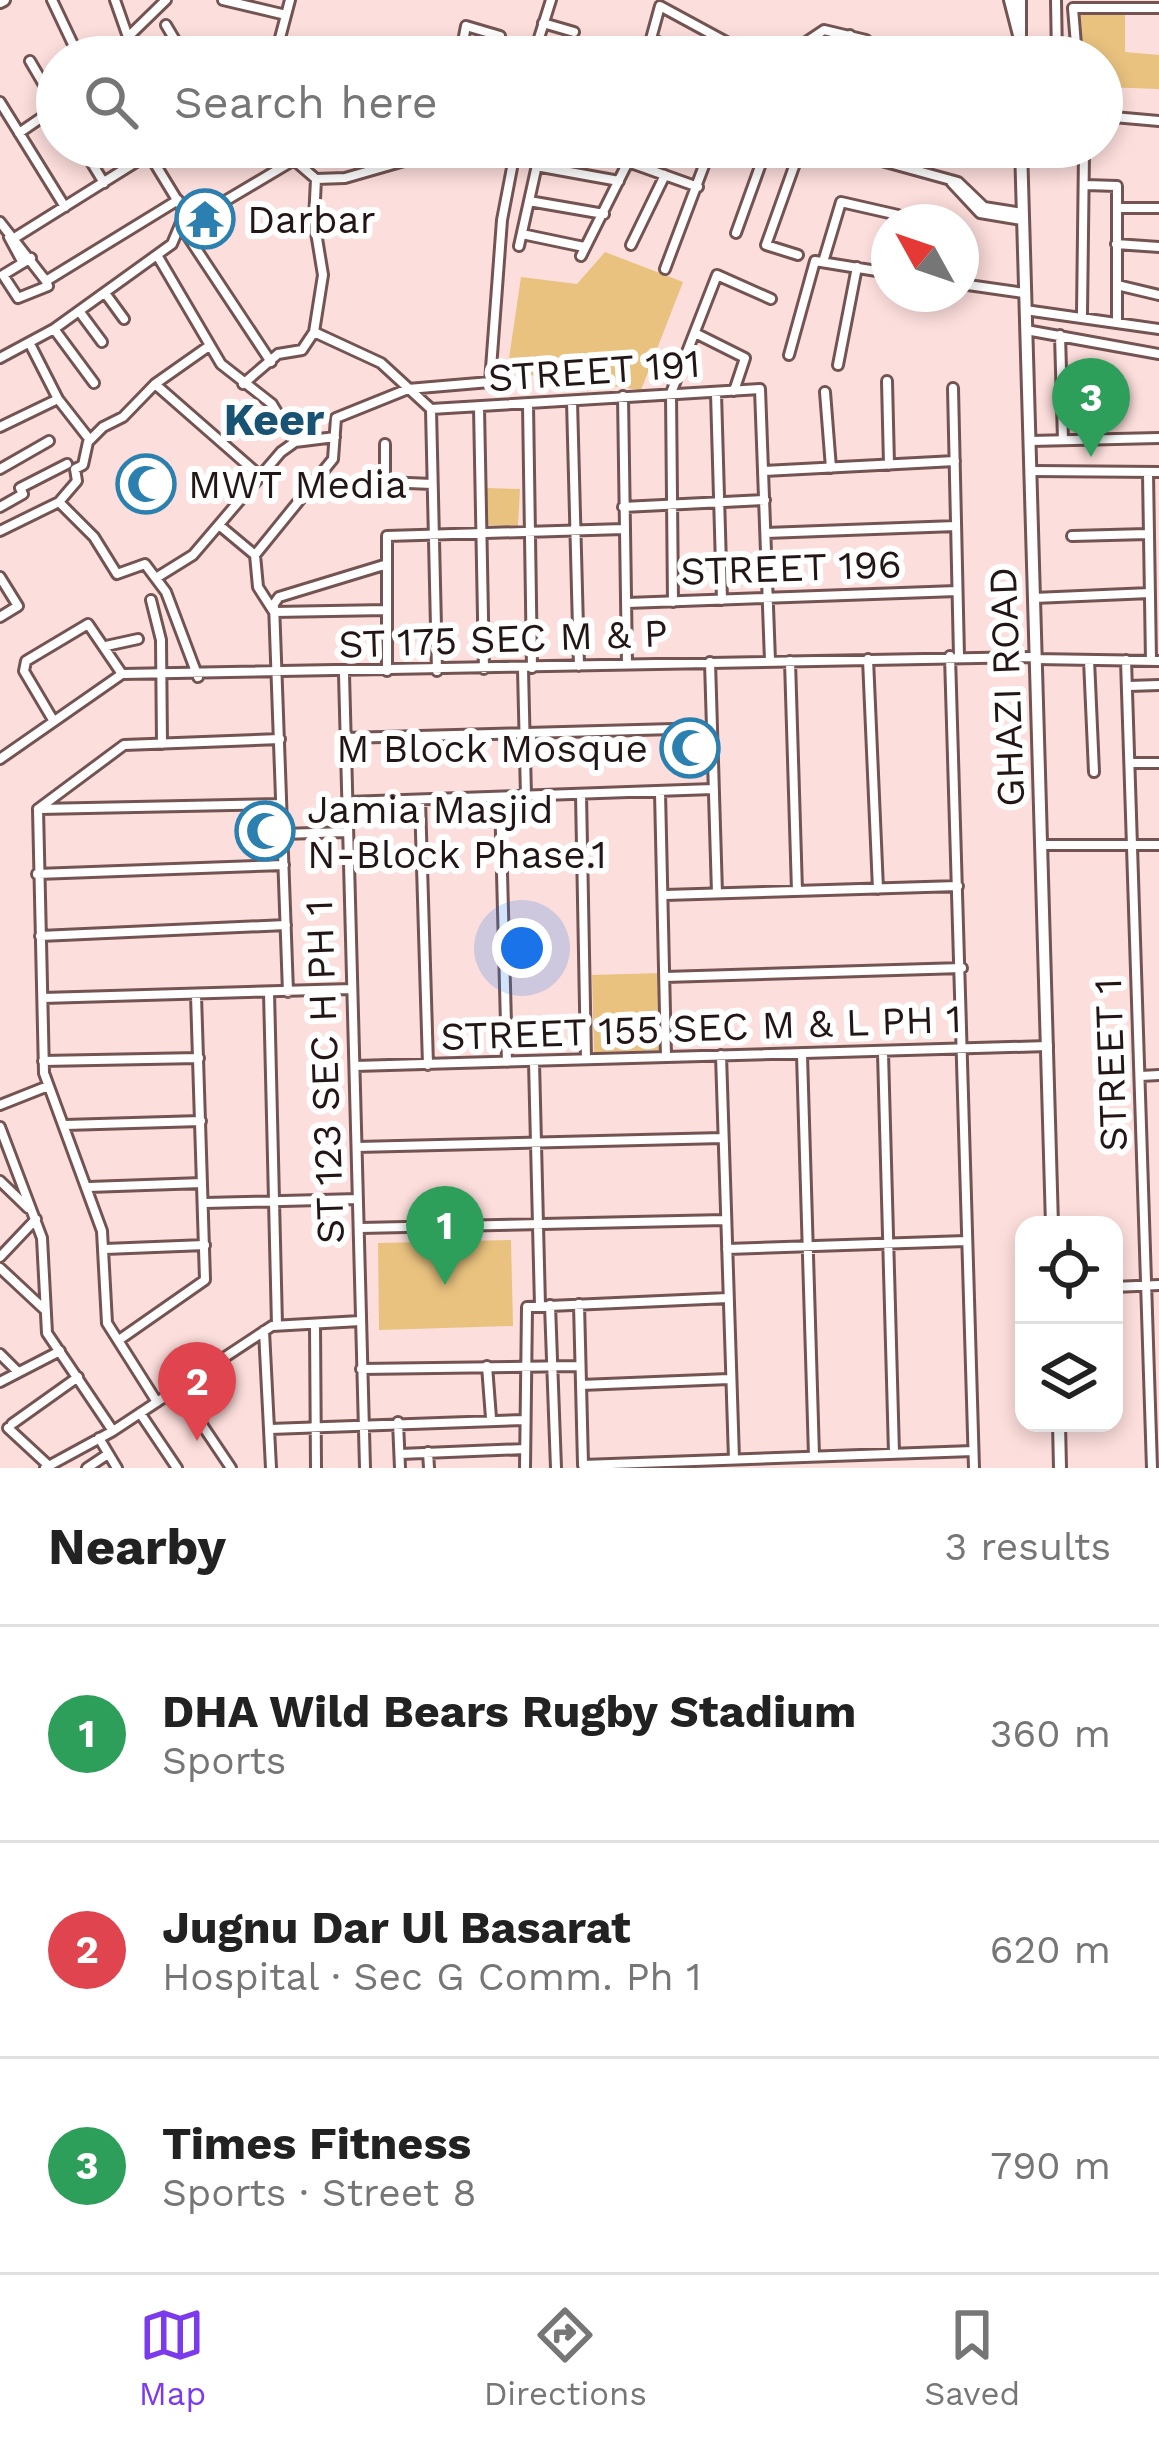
<!DOCTYPE html>
<html lang="en">
<head>
<meta charset="utf-8">
<style>
	:root { --surface:#fff; --page:#f2f2f2; --text:#222; --muted:#767676; --line:#e0e0e0; --accent:#7c3aed }
	body { margin:0; font-family:"Work Sans",sans-serif; background:var(--page); color:var(--text) }
	.controls { position:absolute; right:36px; bottom:36px; display:grid; overflow:hidden; border-radius:24px; box-shadow:0 6px 18px #0003 }
	.controls button { width:108px; height:108px; display:grid; place-items:center; padding:0; border:0; border-bottom:3px solid var(--line); background:var(--surface); color:var(--text); font:60px sans-serif }
	.compass { position:absolute; left:871px; top:204px; width:108px; height:108px; border-radius:50%; background:var(--surface); box-shadow:0 6px 18px #0003; rotate:310deg }
	.you { position:absolute; left:522px; top:948px; width:42px; height:42px; margin:-30px; border:9px solid #fff; border-radius:50%; background:#1a73e8; box-shadow:0 0 0 18px #1a73e833 }
	.badge { display:grid; place-items:center; width:78px; height:78px; border-radius:50%; background:var(--accent); color:#fff; font-size:39px; font-weight:700 }
	.pin { position:absolute; translate:-50% -99px; filter:drop-shadow(0 3px 6px #0008) }
	.pin::after { content:''; position:absolute; top:63px; width:42px; height:36px; background:inherit; clip-path:polygon(0 0,100% 0,50% 100%) }
	.list { margin:0; padding:0; list-style:none }
	h2 { display:flex; justify-content:space-between; align-items:center; height:156px; margin:0; padding:0 48px; font-size:51px }
	h2 small { font-size:39px; font-weight:400; color:var(--muted) }
	.list li { display:grid; grid-template-columns:78px 1fr auto; gap:36px; align-items:center; box-sizing:border-box; height:216px; padding:0 48px; border-top:3px solid var(--line) }
	.list b { display:block; font-size:45px; white-space:nowrap }
	.list p { margin:0; font-size:39px; white-space:nowrap; color:var(--muted) }
	.list em { font-size:39px; font-style:normal; color:var(--muted) }
	.icon { flex:none; width:66px; height:66px; fill:none; stroke:currentColor; stroke-width:2; stroke-linecap:round; stroke-linejoin:round }
	.map { position:relative; flex:none; width:1159px; height:1468px; overflow:hidden }
	.search { position:absolute; background:var(--surface); box-shadow:0 6px 18px #0003; left:36px; right:36px; top:36px; height:132px; display:flex; align-items:center; gap:30px; box-sizing:border-box; padding:0 42px; border-radius:66px; color:var(--muted); font-size:45px }
	.sheet { height:804px; background:var(--surface) }
	nav { display:flex; justify-content:space-around; align-items:center; box-sizing:border-box; height:168px; border-top:3px solid var(--line); background:var(--surface); font-size:33px; color:var(--muted) }
	nav a { display:grid; justify-items:center; gap:6px }
	nav .on { color:var(--accent) }
	.map>svg:first-child { display:block }
	.green { fill:#e9c27f }
	.lines { fill:none; stroke-linecap:round; stroke-linejoin:round }
	.minor-casing { stroke:#735452; stroke-width:14 }
	.major-casing { stroke:#735452; stroke-width:16 }
	.minor { stroke:#fff; stroke-width:8 }
	.major { stroke:#fff; stroke-width:10 }
	.labels { text-anchor:middle; stroke-width:12; stroke-linejoin:round; paint-order:stroke }
	.poi-label { font-size:39px; fill:#231616; stroke:#fff; text-anchor:start }
	.street-label { font-size:39px; fill:#231616; stroke:#fff }
	.quarter-label { font-size:45px; font-weight:bold; fill:#185373; stroke:#fff }
</style>
</head>
<body>
<div class="map">
<svg width="1159" height="1468" viewBox="0 0 1159 1468">
	<rect width="100%" height="100%" fill="#fcdedc"/>
	<!-- green -->
	<path class="green" d="M1080 14 1125 15V52L1159 55V89L1102 87V57H1082Z
		M605 252 683 282 641 390 507 372 521 277 577 284Z
		M487 488 520 489 518 526 486 525Z
		M660 973 662 1050 594 1052 592 975Z
		M511 1240 513 1326 379 1330 378 1243Z"/>
	<g class="lines">
		<!-- minor casing -->
		<g class="minor-casing">
			<path id="minor" d="M52 0 79 57
				M115 0 135 57
				M223 0 286 15
				M1056 0 1057 57
				M543 23 574 32
				M166 25 185 57
				M127 38 166 0
				M651 39 693 57
				M275 57 290 0
				M460 57 466 26 500 36 494 57
				M533 57 551 0
				M646 57 660 6 754 57
				M801 57 806 42 824 30 866 40 882 57
				M842 57 850 35
				M1077 57 1073 8H1159
				M30 61 57 107
				M0 102 65 207
				M1102 116 1159 121
				M19 133 57 107
				M82 147 104 183
				M831 147 958 182 984 207 1022 213
				M628 162 698 187
				M898 165 904 147
				M536 166 619 181
				M952 183 980 213 1022 220
				M1086 185 1117 186V321
				M529 201 604 214
				M1117 208H1159
				M185 213 210 196 220 204 294 160 316 179 345 178 453 147
				M0 222 46 281
				M183 229 271 362
				M736 233 767 147
				M522 234 584 247
				M9 237 23 263
				M16 237 160 147
				M1116 244 1159 247
				M631 245 665 175
				M519 246 541 147
				M157 255 221 364 272 404 295 442
				M798 255 766 245 801 147
				M581 256 628 162V147
				M31 258 3 275 18 298 48 286 46 281 178 200
				M823 262 841 202 898 215V222
				M665 269 711 147
				M886 272 889 259
				M961 284 1024 293
				M1117 285 1159 295
				M105 293 124 319
				M1025 310 1159 329
				M79 311 102 342
				M1082 314 1084 153
				M54 329 94 383
				M1026 330 1159 354
				M314 332 381 363 431 409
				M695 333 745 358 734 391
				M1060 335 1063 440
				M30 344 58 399 90 440
				M789 355 815 261 889 273
				M0 358 54 329 172 244 185 213 149 154
				M838 365 857 267
				M887 381 889 465
				M155 384 259 475
				M243 384 278 354 302 350 314 332 323 275 314 220 316 179
				M953 388 959 656
				M825 392 831 468
				M716 393 722 600
				M623 396 627 664
				M572 401 579 666
				M528 404 532 668
				M479 407 484 669
				M431 409 760 389 770 661
				M431 409 437 671
				M0 427 58 399
				M1030 441 1159 438
				M385 444V482L432 484
				M0 469 49 441
				M764 471 955 461
				M1031 471 1159 472
				M1148 473 1151 661
				M59 502 77 481 75 469 83 465 88 442 103 427 123 417 155 384 209 346
				M0 507 23 494 20 488 67 464
				M623 507 765 500
				M219 525 255 555
				M0 531 59 502 94 537 117 574 145 564 166 592 198 677
				M766 533 956 526
				M1072 536 1147 534
				M0 577 18 606 0 617
				M156 578 193 555 281 452 295 442 335 437
				M1034 598 1150 593
				M151 600 161 640 162 744
				M673 602 671 393 717 275 771 299
				M627 603 957 591
				M387 610 274 612 258 587 255 555 333 459 336 418 408 389 490 382 502 220 516 147
				M106 646 138 639
				M950 656 974 1468
				M868 659 878 889
				M1035 659 1159 661
				M1089 660 1094 772
				M1126 660 1152 1468
				M790 661 797 891
				M710 662 717 893
				M523 669 526 796
				M387 671V536L624 529
				M344 674 365 1468
				M1129 686 1159 685
				M53 720 24 671 26 661 88 624 122 674
				M346 738 711 728
				M0 759 122 674 1035 657
				M1130 763H1159
				M660 792 666 1057
				M581 794 586 1059
				M500 797 507 1062
				M420 800 428 1065
				M347 802 713 789
				M38 809 44 1073 102 1231 107 1323 157 1402
				M38 809 124 745 280 739
				M39 809 281 804
				M282 834 347 832
				M1041 845H1159
				M37 874 284 865
				M665 895 958 886
				M40 936 286 925
				M665 977 962 968
				M269 992 277 1325
				M288 992 274 604 279 597 384 565
				M43 998 352 989
				M883 1053 894 1453
				M721 1055 734 1459
				M802 1055 814 1456
				M43 1061 199 1058
				M534 1062 540 1306
				M355 1066 1048 1046
				M1141 1076 1159 1075
				M0 1105 48 1086
				M65 1125 201 1121
				M0 1127 42 1238 47 1333 113 1431
				M357 1147 723 1138
				M0 1181 28 1208
				M89 1187 202 1183
				M204 1203 358 1199
				M360 1228 725 1220
				M105 1249 205 1245
				M727 1249 966 1241
				M0 1257 36 1219
				M0 1268 45 1310
				M1114 1287 1159 1285
				M579 1304 583 1464
				M550 1305 556 1468
				M315 1324 316 1468
				M264 1331 271 1468
				M119 1340 205 1280 196 995
				M0 1354 18 1372
				M487 1366 491 1418
				M361 1369 580 1366
				M0 1382 60 1351
				M581 1385 729 1379
				M178 1389 231 1468
				M140 1413 177 1468
				M398 1422 400 1468
				M12 1424 78 1377
				M8 1428 49 1466
				M270 1429 525 1420
				M99 1438 117 1468
				M428 1452 429 1468
				M400 1454 525 1449
				M583 1465 973 1451
				M45 1468 113 1431 272 1326 360 1321
				M87 1468 108 1454
				M525 1468 527 1307 728 1298"/>
		</g>
		<!-- major casing -->
		<g class="major-casing">
			<path id="major" d="M1010 0 1019 35
				M0 2 4 0
				M1020 57V0
				M1021 147 1052 1225
				M1059 1423 1060 1468"/>
		</g>
		<!-- minor -->
		<use href="#minor" class="minor"/>
		<!-- major -->
		<use href="#major" class="major"/>
	</g>
	<!-- icons -->
	<defs>
		<g id="temple-ring" transform="scale(3)"><circle r="9.5" fill="#fff" stroke="#2b80b0" stroke-width="1.5"/><path d="M0-6L5-2H3V0L6.5 2.5H4V6H1.5V3h-3V6H-4V2.5H-6.5L-3 0V-2H-5Z" fill="#2b80b0"/></g>
		<g id="mosque-ring" transform="scale(3)"><circle r="9.5" fill="#fff" stroke="#2b80b0" stroke-width="1.5"/><path d="M3.5-4.9A6 6 0 1 0 3.5 4.9A5 5 0 1 1 3.5-4.9Z" fill="#2b80b0"/></g>
	</defs>
	<g fill-rule="evenodd">
		<use href="#temple-ring" x="205" y="219"/>
		<use href="#mosque-ring" x="146" y="484"/>
		<use href="#mosque-ring" x="690" y="748"/>
		<use href="#mosque-ring" x="265" y="831"/>
	</g>
	<g class="labels">
		<!-- poi labels -->
		<g class="poi-label">
			<text x="247" y="233">Darbar</text>
			<text x="188" y="498">MWT Media</text>
			<text x="648" y="762" text-anchor="end">M Block Mosque</text>
			<text x="307" y="823">Jamia Masjid<tspan x="307" dy="45">N-Block Phase.1</tspan></text>
		</g>
		<!-- street labels -->
		<g class="street-label">
			<text transform="translate(594 370) rotate(-4)" y="14">STREET 191</text>
			<text transform="translate(791 567) rotate(-2)" y="14">STREET 196</text>
			<text transform="translate(503 638) rotate(-2)" y="14">ST 175 SEC M &amp; P</text>
			<text transform="translate(1006 687) rotate(-92)" y="14">GHAZI ROAD</text>
			<text transform="translate(701 1027) rotate(-2)" y="14">STREET 155 SEC M &amp; L PH 1</text>
			<text transform="translate(1110 1065) rotate(-92)" y="14">STREET 1</text>
			<text transform="translate(324 1072) rotate(-92)" y="14">ST 123 SEC H PH 1</text>
		</g>
		<!-- quarter labels -->
		<g class="quarter-label">
			<text x="274" y="435">Keer</text>
		</g>
	</g>
</svg>
<div class="controls">
<button><svg class="icon" aria-label="locate" viewBox="0 0 24 24"><circle cx="12" cy="12" r="6"/><path d="M12 2v4M12 18v4M2 12h4M18 12h4"/></svg></button>
<button><svg class="icon" aria-label="layers" viewBox="0 0 24 24"><path d="M12 4l9 5-9 5-9-5zM3 14l9 5 9-5"/></svg></button>
</div>
<svg class="compass" viewBox="-18 -18 36 36"><path d="M0-13l5 13h-10z" fill="#e53935"/><path d="M0 13l5-13h-10z" fill="#767676"/></svg>
<div class="you"></div>
<div class="pin badge" style="left:445px;top:1285px;background:#2e9e5b">1</div>
<div class="pin badge" style="left:197px;top:1441px;background:#e0444e">2</div>
<div class="pin badge" style="left:1091px;top:457px;background:#2e9e5b">3</div>
<div class="search"><svg class="icon" aria-label="search" viewBox="0 0 24 24"><circle cx="10" cy="10" r="6"/><path d="M15 15l6 6"/></svg>Search here</div>
</div>
<section class="sheet">
<h2>Nearby<small>3 results</small></h2>
<ul class="list">
<li><span class="badge" style="background:#2e9e5b">1</span><div><b>DHA Wild Bears Rugby Stadium</b><p>Sports</p></div><em>360 m</em></li>
<li><span class="badge" style="background:#e0444e">2</span><div><b>Jugnu Dar Ul Basarat</b><p>Hospital · Sec G Comm. Ph 1</p></div><em>620 m</em></li>
<li><span class="badge" style="background:#2e9e5b">3</span><div><b>Times Fitness</b><p>Sports · Street 8</p></div><em>790 m</em></li>
</ul>
</section>
<nav>
<a class="on"><svg class="icon" aria-label="map" viewBox="0 0 24 24"><path d="M3 6l6-2 6 2 6-2v14l-6 2-6-2-6 2zM9 4v14M15 6v14"/></svg>Map</a>
<a><svg class="icon" aria-label="directions" viewBox="0 0 24 24"><path d="M12 3l9 9-9 9-9-9zM9 14v-3h6M13 9l2 2-2 2"/></svg>Directions</a>
<a><svg class="icon" aria-label="saved" viewBox="0 0 24 24"><path d="M7 4h10v16l-5-4-5 4z"/></svg>Saved</a>
</nav>
</body>
</html>
